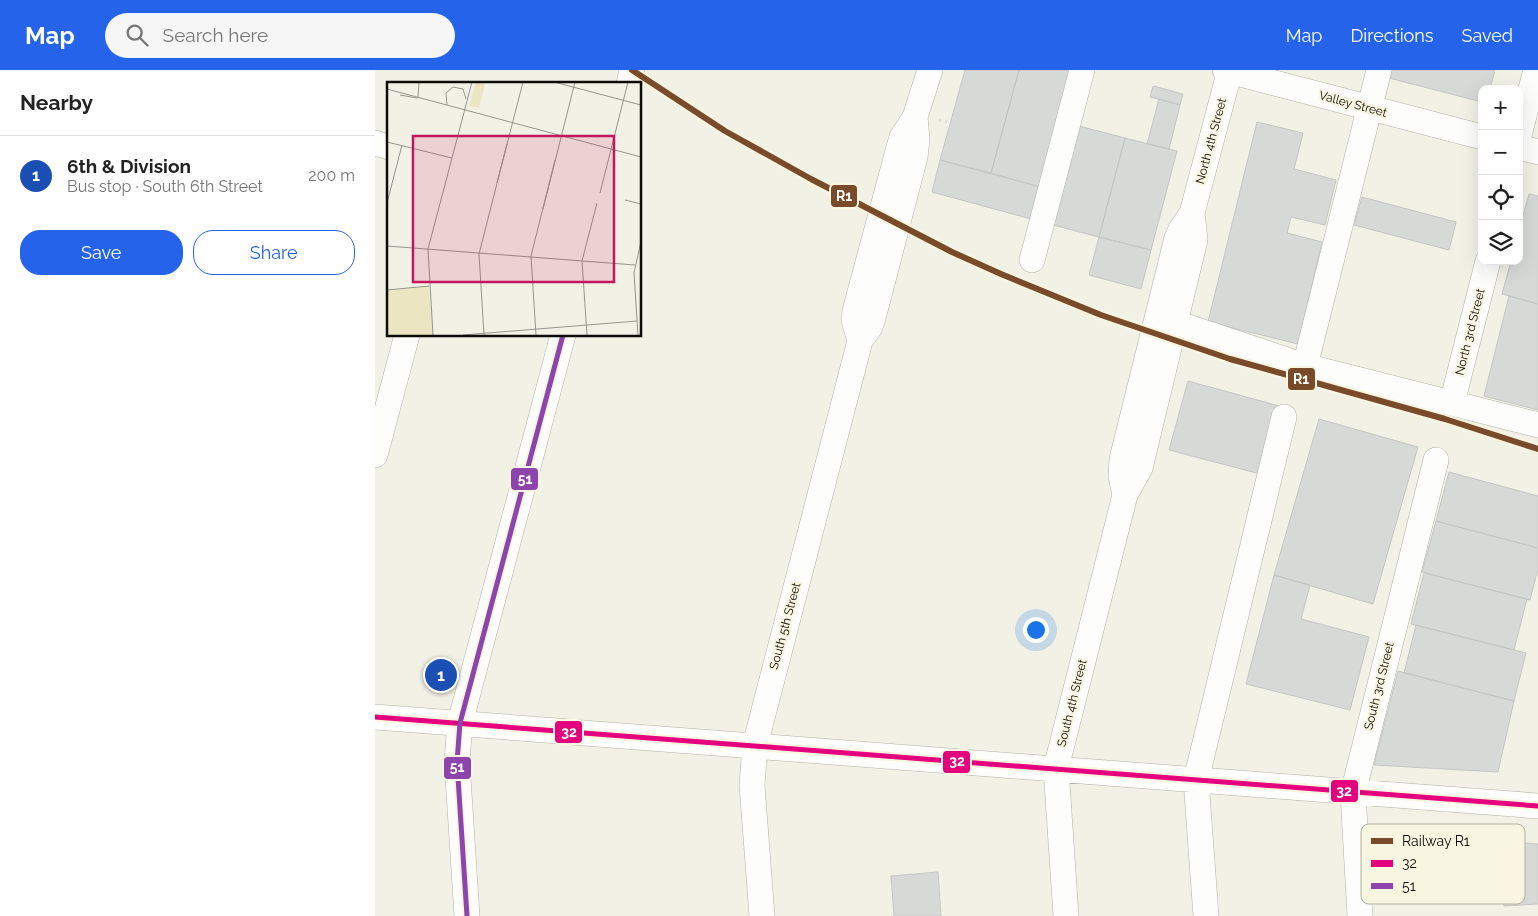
<!DOCTYPE html>
<html lang="en">
<head>
<meta charset="utf-8">
<style>
	:root { --surface:#fff; --page:#f6f6f6; --text:#222; --muted:#767676; --line:#e0e0e0; --accent:#2563eb }
	body { margin:0; font-family:Raleway,sans-serif; background:var(--page); color:var(--text) }
	.controls { position:absolute; right:15px; top:15px; display:grid; overflow:hidden; border-radius:10px; box-shadow:0 5px 20px #0002 }
	.controls button { width:45px; height:45px; display:grid; place-items:center; padding:0; border:0; border-bottom:1px solid var(--line); background:var(--surface); color:var(--text); font:25px sans-serif }
	.you { position:absolute; left:660px; top:559px; width:18px; height:18px; margin:-12px; border:4px solid #fff; border-radius:50%; background:#1a73e8; box-shadow:0 0 0 8px #1a73e833 }
	.badge { display:grid; place-items:center; width:32px; height:32px; border-radius:50%; background:var(--accent); color:#fff; font-size:16px; font-weight:700 }
	.pin { position:absolute; translate:-50% -50%; border:2px solid #fff; box-shadow:0 1px 5px #0006 }
	.list { margin:0; padding:0; list-style:none }
	h2 { display:flex; justify-content:space-between; align-items:center; height:65px; margin:0; padding:0 20px; font-size:21px }
	h2 small { font-size:16px; font-weight:400; color:var(--muted) }
	.list li { display:grid; grid-template-columns:32px 1fr auto; gap:15px; align-items:center; box-sizing:border-box; height:80px; padding:0 20px; border-top:1px solid var(--line) }
	.list b { display:block; font-size:19px; white-space:nowrap }
	.list p { margin:0; font-size:16px; white-space:nowrap; color:var(--muted) }
	.list em { font-size:16px; font-style:normal; color:var(--muted) }
	.actions { display:flex; gap:10px; padding:15px 20px }
	.actions a { flex:1; padding:11px 0; border:1px solid var(--accent); border-radius:20px; text-align:center; font-size:18px; color:var(--accent) }
	.actions .main { background:var(--accent); color:#fff }
	.icon { flex:none; width:28px; height:28px; fill:none; stroke:currentColor; stroke-width:2; stroke-linecap:round; stroke-linejoin:round }
	.map { position:relative; flex:none; width:1163px; height:846px; overflow:hidden }
	header { display:flex; align-items:center; gap:30px; box-sizing:border-box; height:70px; padding:0 25px; background:var(--accent); color:#fff }
	header strong { font-size:24px }
	nav { display:flex; gap:28px; margin-inline-start:auto; font-size:18px }
	.search { width:350px; height:45px; background:var(--page); display:flex; align-items:center; gap:12px; box-sizing:border-box; padding:0 18px; border-radius:28px; color:var(--muted); font-size:19px }
	main { display:flex }
	aside { flex:1; background:var(--surface) }
	.map>svg:first-child { display:block }
	.building { fill:#d7d9d7; stroke:#c4c6c4 }
	.lines { fill:none; stroke-linecap:round; stroke-linejoin:round }
	.minor-casing { stroke:#b2b1a8; stroke-width:26 }
	.path { stroke:#dbdbd7; stroke-width:3; stroke-dasharray:2.5 4; stroke-linecap:butt }
	.minor { stroke:#fdfdfb; stroke-width:25 }
	.bus-1-casing { stroke:#f8f5e0; stroke-width:9 }
	.bus-2-casing { stroke:#f8f5e0; stroke-width:9 }
	.bus-1 { stroke:#e5007d; stroke-width:5 }
	.bus-2 { stroke:#8e44ad; stroke-width:5 }
	.rail-1-casing { stroke:#f8f5e0; stroke-width:10 }
	.rail-1 { stroke:#7a4b2a; stroke-width:6 }
	.labels { text-anchor:middle; stroke-width:4; stroke-linejoin:round; paint-order:stroke }
	.street-label { font-size:12px; fill:#0d0c06; stroke:#f8f5e0 }
	.inset-road { fill:none; stroke:#96958c; stroke-width:1 }
	.view { fill:#c2185b; fill-opacity:0.15; stroke:#c2185b; stroke-width:2.5 }
	.inset-edge { fill:none; stroke:#0d0c06; stroke-width:2.5 }
	.key { fill:#f8f5e0; stroke:#b2af9f; stroke-width:1 }
	.key-label { font-size:14px; fill:#0d0c06 }
	.line-badge { stroke:#f8f5e0; stroke-width:2 }
	.badge-label { font-size:14px; text-anchor:middle; font-weight:bold; fill:#fff }
</style>
</head>
<body>
<header>
<strong>Map</strong>
<div class="search"><svg class="icon" aria-label="search" viewBox="0 0 24 24"><circle cx="10" cy="10" r="6"/><path d="M15 15l6 6"/></svg>Search here</div>
<nav><a>Map</a><a>Directions</a><a>Saved</a></nav>
</header>
<main>
<aside>
<h2>Nearby<small></small></h2>
<ul class="list">
<li><span class="badge" style="background:#1a4fb4">1</span><div><b>6th &amp; Division</b><p>Bus stop · South 6th Street</p></div><em>200 m</em></li>
</ul>
<div class="actions"><a class="main">Save</a><a>Share</a></div>
</aside>
<div class="map">
<svg width="1163" height="846" viewBox="0 0 1163 846">
	<rect width="100%" height="100%" fill="#f2f1e6"/>
	<!-- building -->
	<path class="building" d="M590 0H644L616 103 565 90Z
		M644 0H697L665 117 616 103Z
		M1008 0H1120L1115 19H1107V32L1006 6Z
		M778 16 808 24 805 35 775 27Z
		M784 29 805 35 794 79 772 74Z
		M882 52 928 63 919 99 961 110 950 155 916 147 912 163 947 172 923 274 833 252Z
		M700 55 750 68 724 167 674 154Z
		M750 68 802 81 776 180 724 167Z
		M565 90 665 117 656 149 557 122Z
		M1154 124 1163 126V234L1127 224 1136 191H1144V160Z
		M987 127 1081 152 1074 180 979 155Z
		M724 167 776 180 766 219 714 205Z
		M1134 226 1163 234V340L1109 326Z
		M813 311 908 337 889 405 794 380Z
		M944 349 1043 377 998 534 899 505Z
		M1074 402 1163 426V478L1061 451Z
		M1061 451 1163 478V499L1155 530 1047 502Z
		M1049 503 1152 529 1139 580 1036 554Z
		M899 505 935 515 926 549 994 567 975 640 871 614Z
		M1041 555 1151 583 1139 631 1029 603Z
		M1023 601 1139 631 1123 702 999 695Z
		M1121 771 1163 774V834L1129 836Z
		M563 802 566 846H519L516 806Z"/>
	<g class="lines">
		<!-- minor casing -->
		<g class="minor-casing">
			<path id="minor" d="M850 0 1107 67
				M254 14 257 0
				M1144 65 1161 0
				M0 73 14 77
				M1144 77 1163 82
				M657 190 707 0
				M801 253 930 296 1163 355
				M485 271 479 250 480 241 523 81 527 67 540 47 555 0
				M930 296 1004 0
				M1077 333 1113 191
				M0 385 32 265
				M750 425 746 406 747 389 802 168 806 159 817 143 855 0
				M0 647 1163 736
				M92 846 82 692 85 653 188 265
				M387 846 377 715 380 675 485 271 495 257 498 248 540 87 542 69 540 47
				M691 846 681 698 750 425 765 398 820 170 817 143
				M831 846 821 710 909 347
				M985 846 978 723 1061 390"/>
		</g>
		<!-- path -->
		<path class="path" d="M564 50 572 52"/>
		<!-- minor -->
		<use href="#minor" class="minor"/>
		<!-- bus-1 casing -->
		<g class="bus-1-casing">
			<path id="bus-1" d="M0 647 1163 736"/>
		</g>
		<!-- bus-2 casing -->
		<g class="bus-2-casing">
			<path id="bus-2" d="M92 846 82 692 85 653 188 265"/>
		</g>
		<!-- bus-1 -->
		<use href="#bus-1" class="bus-1"/>
		<!-- bus-2 -->
		<use href="#bus-2" class="bus-2"/>
		<!-- rail-1 casing -->
		<g class="rail-1-casing">
			<path id="rail-1" d="M257 0 350 61 436 109 577 182 626 204 726 245 855 289 1070 349 1163 379"/>
		</g>
		<!-- rail-1 -->
		<use href="#rail-1" class="rail-1"/>
	</g>
	<g class="labels">
		<!-- street labels -->
		<g class="street-label">
			<text transform="translate(978 34) rotate(15)" y="4">Valley Street</text>
			<text transform="translate(836 71) rotate(-75)" y="4">North 4th Street</text>
			<text transform="translate(1095 262) rotate(-76)" y="4">North 3rd Street</text>
			<text transform="translate(410 556) rotate(-75)" y="4">South 5th Street</text>
			<text transform="translate(1004 616) rotate(-76)" y="4">South 3rd Street</text>
			<text transform="translate(697 633) rotate(-76)" y="4">South 4th Street</text>
		</g>
	</g>
	<!-- overview -->
	<g transform="translate(12 12)">
		<rect width="254" height="254" fill="#f2f1e6"/>
		<path d="M89 0 98 2 92 26 82 24ZM42 204 46 253H0V208Z" fill="#ece5c1"/>
		<path class="inset-road" d="M167 0 254 23M0 7 254 75M13 13 30 16M31 16 32 0M60 23 59 11 66 5 76 7 79 17M0 60 65 76M110 101 136 0M213 111 241 0M238 118 254 122M0 121 15 63M156 127 188 0M0 164 248 183M0 208 42 204M46 253 41 167 85 0M76 253 250 239M97 253 92 172 120 62M149 253 144 174 168 78M200 253 195 179 210 121M251 253 247 191 254 159"/>
		<path class="view" d="M26 54H227V200H26Z"/>
		<rect width="254" height="254" class="inset-edge"/>
	</g>
	<!-- legend -->
	<rect x="986" y="754" width="164" height="80" rx="8" class="key"/>
	<rect x="996" y="768" width="22" height="6" fill="#7a4b2a"/>
	<rect x="996" y="790" width="22" height="7" fill="#e5007d"/>
	<rect x="996" y="813" width="22" height="6" fill="#8e44ad"/>
	<g class="key-label">
		<text x="1027" y="776">Railway R1</text>
		<text x="1027" y="798">32</text>
		<text x="1027" y="821">51</text>
	</g>
	<g class="line-badge">
		<rect x="455" y="114" width="28" height="24" rx="5" fill="#7a4b2a"/>
		<rect x="912" y="297" width="29" height="24" rx="5" fill="#7a4b2a"/>
		<rect x="135" y="397" width="29" height="24" rx="5" fill="#8e44ad"/>
		<rect x="179" y="650" width="29" height="24" rx="5" fill="#e5007d"/>
		<rect x="567" y="680" width="29" height="24" rx="5" fill="#e5007d"/>
		<rect x="68" y="686" width="29" height="24" rx="5" fill="#8e44ad"/>
		<rect x="955" y="709" width="29" height="24" rx="5" fill="#e5007d"/>
	</g>
	<g class="badge-label">
		<text x="469" y="131">R1</text>
		<text x="926" y="314">R1</text>
		<text x="150" y="414">51</text>
		<text x="194" y="667">32</text>
		<text x="582" y="696">32</text>
		<text x="82" y="702">51</text>
		<text x="969" y="726">32</text>
	</g>
</svg>
<div class="controls">
<button>+</button>
<button>−</button>
<button><svg class="icon" aria-label="locate" viewBox="0 0 24 24"><circle cx="12" cy="12" r="6"/><path d="M12 2v4M12 18v4M2 12h4M18 12h4"/></svg></button>
<button><svg class="icon" aria-label="layers" viewBox="0 0 24 24"><path d="M12 4l9 5-9 5-9-5zM3 14l9 5 9-5"/></svg></button>
</div>
<div class="you"></div>
<div class="pin badge" style="left:66px;top:605px;background:#1a4fb4">1</div>
</div>
</main>
</body>
</html>
